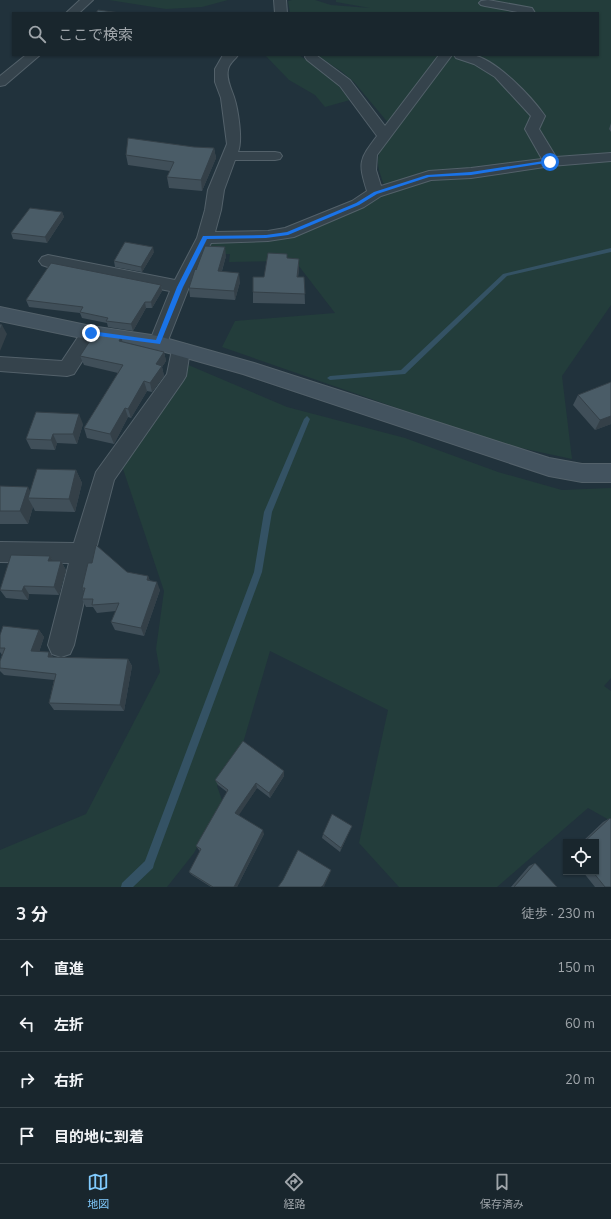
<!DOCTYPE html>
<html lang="ja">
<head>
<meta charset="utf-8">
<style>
	:root { --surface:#19262d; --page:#263239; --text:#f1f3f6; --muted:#9fa5aa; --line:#374349; --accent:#80cafd }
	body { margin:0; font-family:"Nunito Sans","Noto Sans JP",sans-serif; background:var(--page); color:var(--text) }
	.controls { position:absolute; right:12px; bottom:12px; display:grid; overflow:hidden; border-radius:0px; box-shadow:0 1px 3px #0004 }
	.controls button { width:36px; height:36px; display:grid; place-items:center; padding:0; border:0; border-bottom:1px solid var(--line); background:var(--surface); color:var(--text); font:20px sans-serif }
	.stop { position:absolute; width:12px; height:12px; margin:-9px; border:3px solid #1a73e8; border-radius:50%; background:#fff }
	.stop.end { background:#1a73e8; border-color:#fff; box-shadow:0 1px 4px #0008 }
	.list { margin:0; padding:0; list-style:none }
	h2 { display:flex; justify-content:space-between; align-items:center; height:52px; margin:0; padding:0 16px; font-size:17px }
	h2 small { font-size:13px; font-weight:400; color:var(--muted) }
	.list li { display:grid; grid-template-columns:26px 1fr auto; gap:12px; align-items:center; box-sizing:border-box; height:56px; padding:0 16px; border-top:1px solid var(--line) }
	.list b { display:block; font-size:15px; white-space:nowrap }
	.list em { font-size:13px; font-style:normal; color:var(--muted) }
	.icon { flex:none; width:22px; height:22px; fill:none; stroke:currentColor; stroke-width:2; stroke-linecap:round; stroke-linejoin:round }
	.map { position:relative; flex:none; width:611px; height:887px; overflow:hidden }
	.search { position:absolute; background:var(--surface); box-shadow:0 1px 3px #0004; left:12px; right:12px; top:12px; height:44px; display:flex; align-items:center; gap:10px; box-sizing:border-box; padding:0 14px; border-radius:0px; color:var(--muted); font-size:15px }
	.sheet { height:276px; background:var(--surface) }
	nav { display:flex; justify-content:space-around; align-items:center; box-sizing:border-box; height:56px; border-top:1px solid var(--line); background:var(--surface); font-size:11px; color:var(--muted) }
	nav a { display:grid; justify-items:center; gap:2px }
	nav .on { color:var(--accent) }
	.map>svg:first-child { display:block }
	.green { fill:#233d3b }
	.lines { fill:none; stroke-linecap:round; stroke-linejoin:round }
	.stream { fill:#345264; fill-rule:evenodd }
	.street-casing { stroke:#53616a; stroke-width:2 }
	.secondary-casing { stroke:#53616a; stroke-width:2 }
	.street { fill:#35434c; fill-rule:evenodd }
	.secondary { fill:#43535f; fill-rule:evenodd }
	.wall { fill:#404f59 }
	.shaded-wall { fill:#344048 }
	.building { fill:#4a5c67; stroke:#344048 }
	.route { fill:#1a73e8 }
</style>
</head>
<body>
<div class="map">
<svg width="611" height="887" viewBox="0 0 611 887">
	<rect width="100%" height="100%" fill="#21323c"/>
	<!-- green -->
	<path class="green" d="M109 0H228L202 7 166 9Z
		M292 0H315L331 5 370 8 336 2V0H611V305L562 376 572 459 498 443 222 347 235 321 335 313 295 261 229 262 230 254H202L205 238 286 233 385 187C373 157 376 155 395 131L354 82 341 71 316 55H598V13H290L288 1Z
		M265 55H299L331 77 350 100 325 107 315 95 289 80Z
		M179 361 287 407 405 438 498 472 562 490 611 488V678L604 686 611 691V821L588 808 497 887H399L359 843 388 710 270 651 243 743 217 786 222 800 194 853 167 887H0V850L86 814 160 672 156 649 164 591 120 460Z"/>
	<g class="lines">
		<!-- stream -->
		<path class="stream" d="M611 248V252L507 276 405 374 330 380 327 378 330 376 401 370 503 274Z
			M307 416 310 419 272 512 262 572 154 864 153 868 133 887H121L122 883 145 861 254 572 264 512 304 419Z"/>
		<!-- street casing -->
		<g class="street-casing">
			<path id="street" d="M80 0H93L79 13H66Z
				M274 0H286L287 13H275Z
				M488 0 532 8 535 13H523L485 6 481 5 479 3 481 1Z
				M26 55H40L5 85 0 86V76Z
				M223 55H238C235 60 229 63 228 70 226 79 231 88 234 97 238 109 243 140 238 152H275L280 153 282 156 280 159 275 160H235L224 190 221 210 215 232 268 231 285 228 352 201 367 191C358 162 359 160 377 136L340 86 307 60 305 57 306 55H316L350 80 385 126 439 55H452L377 155 376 170 381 186 429 171 471 168 542 159 525 129 531 116 495 77 474 64 456 58 454 55C460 55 466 54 472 55 495 58 532 97 545 116L539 129 556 157 611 153V161L551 166 471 178 431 180 381 196 364 207 294 237 268 241 211 243 189 287 167 343 165 348 158 350 151 348 149 343 170 291 48 267 42 265 39 261 42 257 48 255 175 280 197 238 205 210 208 190 227 144 221 98 215 82V69Z
				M91 326 98 328 100 333 74 374 67 376 0 371V357L62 361 84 328Z
				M181 343 188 345 190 350 186 376 183 381 114 480 95 553 74 645 70 654 61 657 52 654 48 645 69 563 0 562V542L74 543 96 472 167 374 172 350 174 345Z"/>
		</g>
		<!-- secondary casing -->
		<g class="secondary-casing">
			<path id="secondary" d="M0 307 91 326 158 336 254 363 549 458 582 464H611V482H582L549 476 243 374 158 350 91 340 0 321Z"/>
		</g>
		<!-- street -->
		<use href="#street" class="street"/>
		<!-- secondary -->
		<use href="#secondary" class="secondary"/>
	</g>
	<!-- wall -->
	<path class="wall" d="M611 123V132L609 129Z
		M194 147 214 148 216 158 202 191 169 188 167 177 170 171 128 165 126 155Z
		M62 212 64 217 47 243 13 239 11 233Z
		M154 252 142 272 115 267 114 261Z
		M287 254V258L299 259V269L298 277H304L305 304 253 303V292L264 277Z
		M226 256 222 271 240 282 235 300 190 297 189 288Z
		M161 285 162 291 152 308H146L133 331 108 327 107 323 82 318 80 313 29 307 26 300Z
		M122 341 164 352 166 361 162 367 164 376 152 392 147 391 131 418 128 417 114 444 87 438 84 428 118 373 84 365 80 356Z
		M611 382V424L595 430 573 405 578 395Z
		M83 424 77 444 57 443 55 450 31 449 26 439Z
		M76 470 82 483 75 512 35 511 33 507 28 524H0V486L30 491Z
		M50 556 53 561H61L66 570 59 595 29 594 28 600 6 598 0 590Z
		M148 576 150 581 160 590 144 636 115 630 111 622 116 611 97 613 93 607H86L82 599 84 591 82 588Z
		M39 630 44 637 39 652H49L53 657 128 659 132 666 124 711 54 710 49 703 54 680 4 675 0 671V661L2 655 0 652V635Z
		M284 771V776L270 798 257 788 238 815 264 834 237 887H211L192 875 189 872 200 851 199 850 196 846 227 792 218 785 215 780Z
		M610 818 611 887H595L583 872H596V842H582L603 822Z
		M352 826 350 830 340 852 322 838 323 834Z
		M535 863 557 887H511L529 866Z"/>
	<!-- shaded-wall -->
	<path class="shaded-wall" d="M214 148 216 158 202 191 201 180Z
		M62 212 64 217 47 243 45 237Z
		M153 247 154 252 142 272 141 267Z
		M225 247 226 256 219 280 218 271Z
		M299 259V269L297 287V277Z
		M239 273 240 282 235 300 234 291Z
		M161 285 162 291 152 308 151 302Z
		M145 302 146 308 133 331 131 324Z
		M2 325 7 334 0 351V330Z
		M121 337 124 346 119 341Z
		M164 352 166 361 162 367 164 376 152 392 150 383 156 364Z
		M144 381 147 391 131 418 128 409Z
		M125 408 128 417 114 444 110 434Z
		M79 414 83 424 77 444 73 434Z
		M611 416V424L595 430 600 420Z
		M53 434 57 443 55 450 51 440Z
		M76 470 82 483 75 512 69 499Z
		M28 487 34 498H28L33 507 28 524 20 511Z
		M50 556 55 564 48 561Z
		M61 561 66 570 59 595 54 587Z
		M148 576 151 584 147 580Z
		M157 582 160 590 144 636 141 628Z
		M24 586 29 594 28 600 22 591Z
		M39 630 44 637 37 658 31 651Z
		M49 652 55 660 48 657Z
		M128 659 132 666 124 711 120 705Z
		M284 771V776L270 798 269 793Z
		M256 783 257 788 237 818 235 813Z
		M352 826 350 830 340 852 341 848Z
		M263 830 264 834 237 887H234Z
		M331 870 330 873 324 887H323Z"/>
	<!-- building -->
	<path class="building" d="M98 10 120 13H96Z
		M128 138 194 147 214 148 201 180 167 177 174 162 126 155Z
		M30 208 62 212 45 237 11 233Z
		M125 242 153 247 141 267 114 261Z
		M205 246 225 247 218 271 239 273 234 291 189 288 195 269 196 270Z
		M268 253 287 254V258L299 259 297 277H304L305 294 253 292V277H264Z
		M51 263 161 285 151 302H145L131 324 106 321 108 318 80 312 83 307 26 300Z
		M0 324 2 325 0 330Z
		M95 333 121 337 119 341 164 352 156 364 162 366 150 383 144 381 128 409 125 408 110 434 84 428 123 365 80 356Z
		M611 382V416L600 420 578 395Z
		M36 412 79 414 73 434H53L51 440 26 439Z
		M37 469 76 470 69 499 28 498Z
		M0 486 28 487 20 511H0Z
		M96 545 127 572 148 576 147 580 157 582 141 628 111 622 119 603 92 605 93 599H82L85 588H82L88 563H92Z
		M11 555 50 556 48 561H61L54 587 24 586 22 591 0 590Z
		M3 626 39 630 31 651 49 652 48 657 128 659 120 705 49 703 56 674 0 668V661L5 648H0V635Z
		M243 741 284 771 269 793 256 783 235 813 263 830 234 887H213L189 872 201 849 196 846 228 790 215 780Z
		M332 814 352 826 341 848 323 834Z
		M610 818 611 819V887H605L593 872H596V842H584Z
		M298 850 331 870 323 886H322L321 887H278L283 880Z
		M535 863 557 887H514Z"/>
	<!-- route -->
	<path class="route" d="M550 160 552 162 471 175 429 177 377 194 359 205 288 235 266 238 207 239 183 287 160 344 91 335 88 333 91 331 156 340 177 287 203 236 266 235 287 232 356 203 374 192 427 175 471 172Z"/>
</svg>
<div class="controls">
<button><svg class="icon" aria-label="locate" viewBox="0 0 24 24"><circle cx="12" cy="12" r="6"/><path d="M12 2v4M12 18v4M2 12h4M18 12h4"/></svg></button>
</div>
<div class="stop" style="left:550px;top:162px"></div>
<div class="stop end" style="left:91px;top:333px"></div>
<div class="search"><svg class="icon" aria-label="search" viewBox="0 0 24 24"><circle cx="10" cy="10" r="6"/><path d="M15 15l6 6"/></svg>ここで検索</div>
</div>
<section class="sheet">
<h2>3 分<small>徒歩 · 230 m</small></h2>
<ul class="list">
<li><svg class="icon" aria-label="ahead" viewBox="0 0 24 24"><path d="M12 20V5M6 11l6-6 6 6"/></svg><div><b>直進</b></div><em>150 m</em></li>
<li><svg class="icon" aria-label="left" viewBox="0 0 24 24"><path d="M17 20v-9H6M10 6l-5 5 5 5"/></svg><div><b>左折</b></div><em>60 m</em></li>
<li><svg class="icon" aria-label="right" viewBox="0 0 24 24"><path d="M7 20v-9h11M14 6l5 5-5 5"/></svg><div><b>右折</b></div><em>20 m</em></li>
<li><svg class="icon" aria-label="arrive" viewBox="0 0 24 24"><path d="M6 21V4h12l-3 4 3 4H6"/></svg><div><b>目的地に到着</b></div></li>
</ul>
</section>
<nav>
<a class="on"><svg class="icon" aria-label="map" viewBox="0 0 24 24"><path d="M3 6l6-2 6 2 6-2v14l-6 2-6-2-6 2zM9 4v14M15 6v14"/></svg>地図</a>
<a><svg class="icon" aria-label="directions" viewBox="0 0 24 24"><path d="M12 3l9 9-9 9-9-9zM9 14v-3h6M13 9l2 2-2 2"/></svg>経路</a>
<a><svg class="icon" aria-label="saved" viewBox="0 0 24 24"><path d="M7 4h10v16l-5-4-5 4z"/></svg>保存済み</a>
</nav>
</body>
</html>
